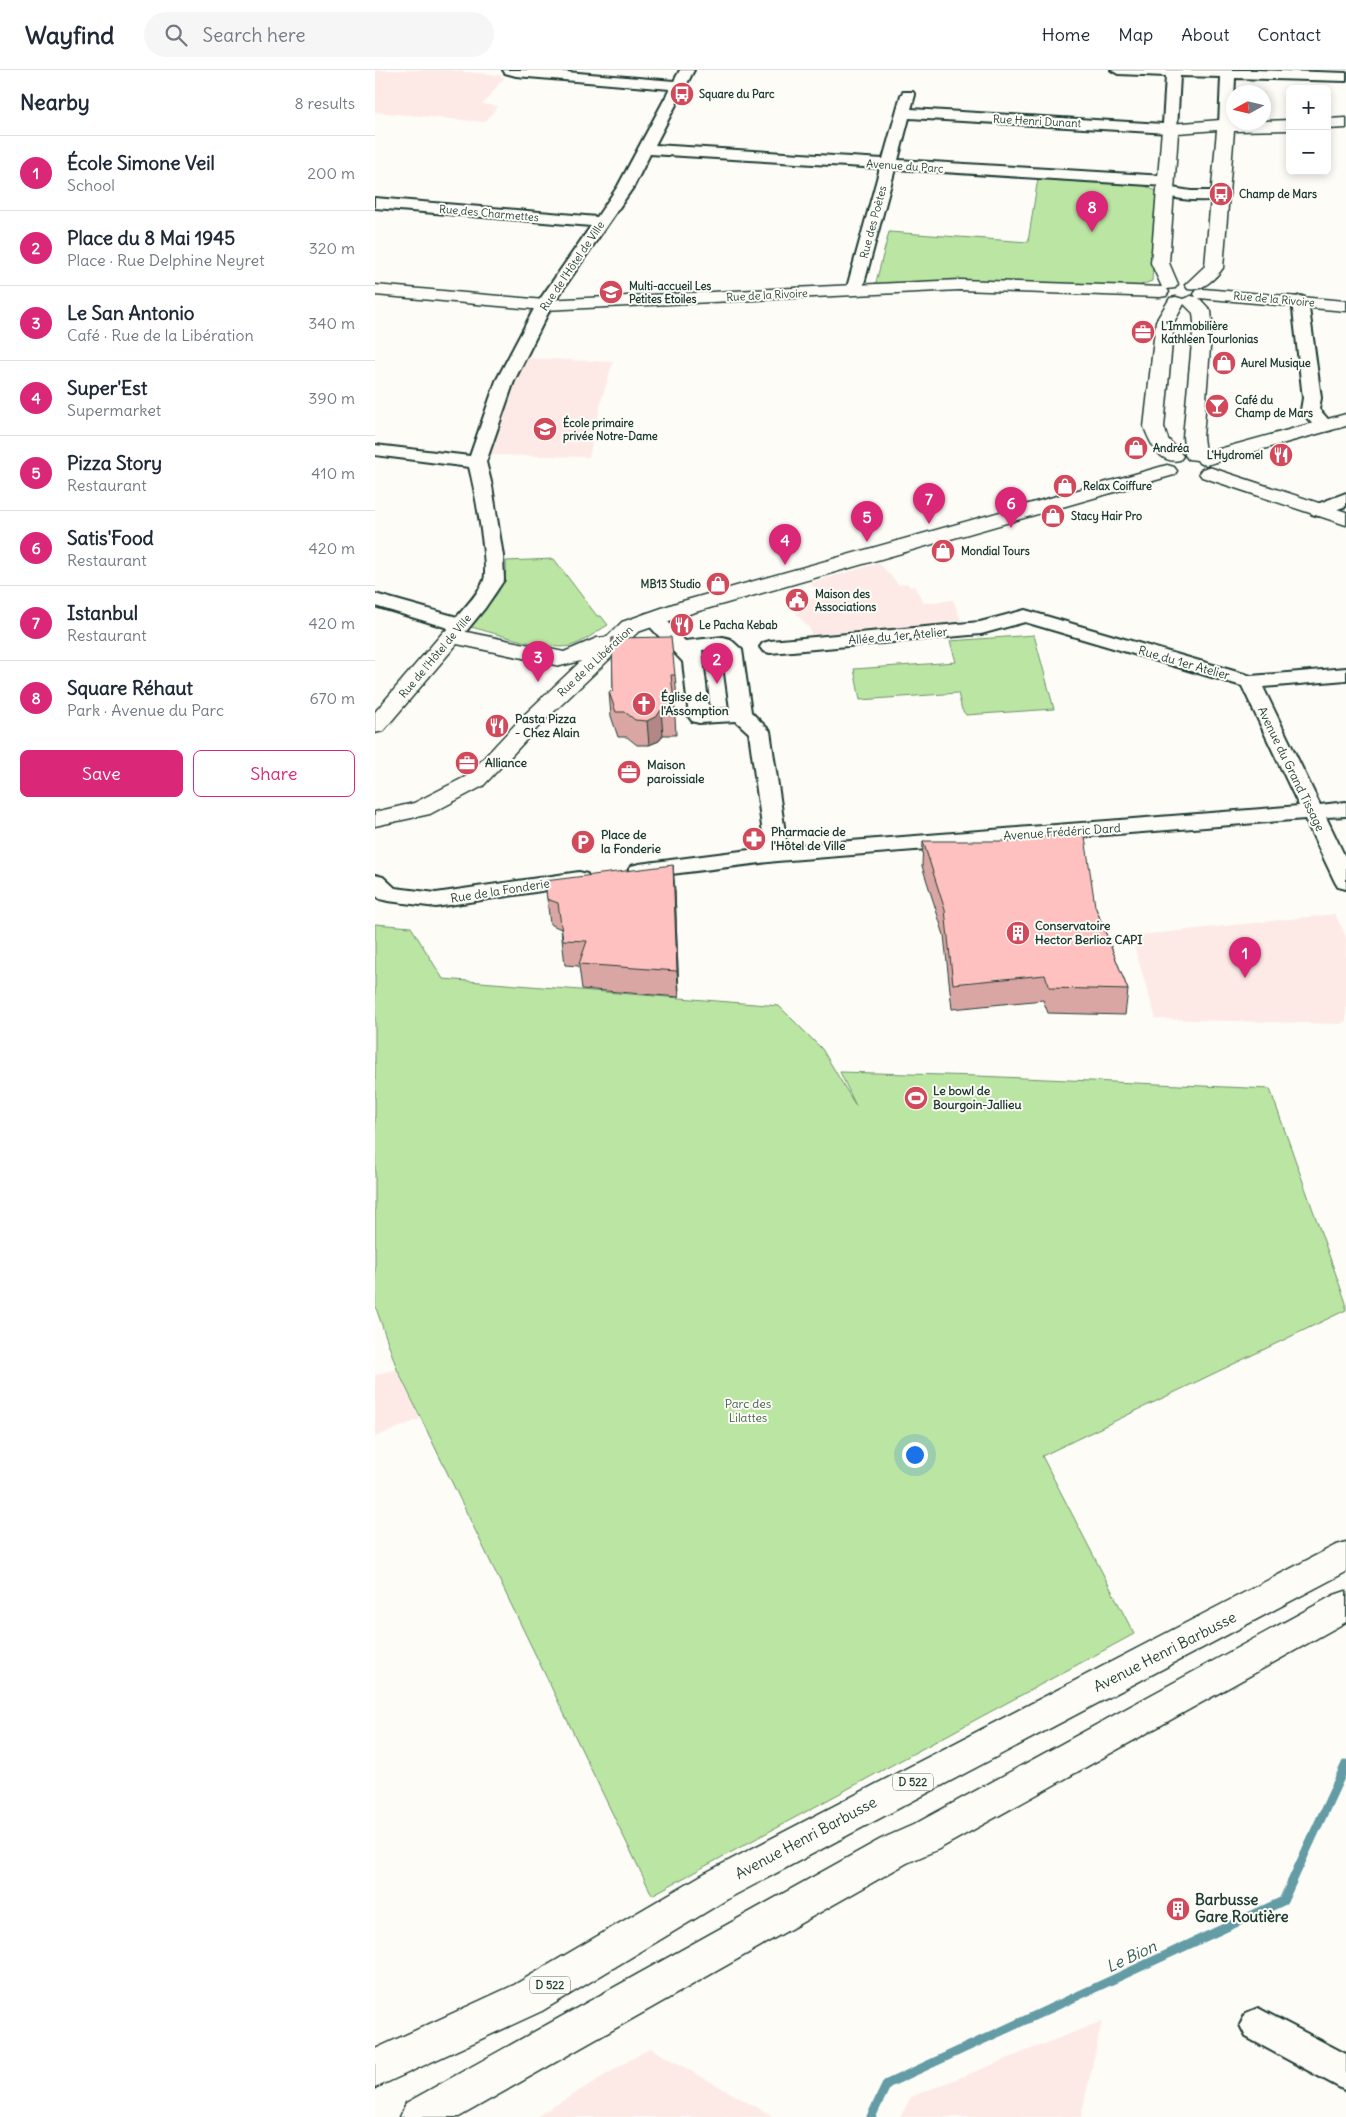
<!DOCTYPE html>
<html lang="en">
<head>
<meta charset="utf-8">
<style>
	:root { --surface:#fff; --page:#f6f6f7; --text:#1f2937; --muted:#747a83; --line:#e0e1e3; --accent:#db2777 }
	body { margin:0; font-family:Delius,sans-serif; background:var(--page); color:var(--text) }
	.controls { position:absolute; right:15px; top:15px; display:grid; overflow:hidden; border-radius:8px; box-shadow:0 2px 8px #0003 }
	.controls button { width:45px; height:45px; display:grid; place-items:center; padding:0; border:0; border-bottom:1px solid var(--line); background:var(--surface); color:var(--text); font:25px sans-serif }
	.compass { position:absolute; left:851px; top:15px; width:45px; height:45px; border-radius:50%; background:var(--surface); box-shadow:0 2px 8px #0003; rotate:262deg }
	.you { position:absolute; left:539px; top:1384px; width:18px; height:18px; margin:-12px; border:4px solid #fff; border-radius:50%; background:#1a73e8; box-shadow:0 0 0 8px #1a73e833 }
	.badge { display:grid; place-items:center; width:32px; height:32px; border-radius:50%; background:var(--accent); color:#fff; font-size:16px; font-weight:700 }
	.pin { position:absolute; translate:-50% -41px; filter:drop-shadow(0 1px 2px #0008) }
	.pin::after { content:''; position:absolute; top:26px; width:18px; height:15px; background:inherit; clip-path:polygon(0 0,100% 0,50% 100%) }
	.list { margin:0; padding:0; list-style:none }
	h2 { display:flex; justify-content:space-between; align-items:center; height:65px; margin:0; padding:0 20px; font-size:21px }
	h2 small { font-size:16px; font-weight:400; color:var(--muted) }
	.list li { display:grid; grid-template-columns:32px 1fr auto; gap:15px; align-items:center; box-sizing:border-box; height:75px; padding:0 20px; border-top:1px solid var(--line) }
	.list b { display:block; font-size:19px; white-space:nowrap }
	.list p { margin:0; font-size:16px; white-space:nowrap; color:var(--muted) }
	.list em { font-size:16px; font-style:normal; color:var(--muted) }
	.actions { display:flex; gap:10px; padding:15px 20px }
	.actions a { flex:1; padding:11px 0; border:1px solid var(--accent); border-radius:8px; text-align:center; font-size:18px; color:var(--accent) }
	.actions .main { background:var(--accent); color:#fff }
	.icon { flex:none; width:28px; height:28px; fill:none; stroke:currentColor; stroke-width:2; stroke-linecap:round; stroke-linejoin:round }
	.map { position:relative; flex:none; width:971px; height:2047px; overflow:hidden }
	header { display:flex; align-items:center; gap:30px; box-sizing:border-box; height:70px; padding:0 25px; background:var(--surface); border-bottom:1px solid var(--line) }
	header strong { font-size:24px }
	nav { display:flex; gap:28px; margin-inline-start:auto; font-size:18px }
	.search { width:350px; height:45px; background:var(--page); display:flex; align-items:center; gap:12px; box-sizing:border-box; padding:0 18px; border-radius:28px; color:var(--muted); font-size:19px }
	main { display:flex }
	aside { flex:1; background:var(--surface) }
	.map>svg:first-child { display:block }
	.built { fill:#fdeae6 }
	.green { fill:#bbe5a2; stroke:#6d916b }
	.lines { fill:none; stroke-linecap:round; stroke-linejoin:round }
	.stream { stroke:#639ca5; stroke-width:9 }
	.minor-casing { stroke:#1f3d34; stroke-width:4 }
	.tertiary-casing { stroke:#1f3d34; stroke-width:3 }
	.primary-casing { stroke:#1f3d34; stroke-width:3 }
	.minor { fill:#fdfcf7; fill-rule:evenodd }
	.tertiary { fill:#fdfcf7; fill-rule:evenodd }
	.primary { fill:#fdfcf7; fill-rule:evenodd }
	.wall { fill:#daa6a4; stroke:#1f3d34 }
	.shaded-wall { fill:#b28786; stroke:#1f3d34 }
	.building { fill:#fec1bf; stroke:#1f3d34 }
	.labels { text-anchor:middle; stroke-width:4; stroke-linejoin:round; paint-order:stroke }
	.far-poi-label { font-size:11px; font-weight:bold; fill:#1f3d34; stroke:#fdfcf7; text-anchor:start }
	.far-street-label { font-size:11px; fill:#1f3d34; stroke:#fdfcf7 }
	.shield { fill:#fdfcf7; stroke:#62766e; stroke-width:1 }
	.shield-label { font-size:11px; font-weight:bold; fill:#1f3d34 }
	.street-label { font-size:12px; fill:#1f3d34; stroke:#fdfcf7 }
	.poi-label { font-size:12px; font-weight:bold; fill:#1f3d34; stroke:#fdfcf7; text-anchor:start }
	.park-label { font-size:12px; fill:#3e5f4a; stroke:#fdfcf7 }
	.near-street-label { font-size:15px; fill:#1f3d34; stroke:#fdfcf7 }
	.near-poi-label { font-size:15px; font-weight:bold; fill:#1f3d34; stroke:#fdfcf7; text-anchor:start }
	.near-water-label { font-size:16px; font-style:italic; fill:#365d5a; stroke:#fdfcf7 }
</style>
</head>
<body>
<header>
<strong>Wayfind</strong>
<div class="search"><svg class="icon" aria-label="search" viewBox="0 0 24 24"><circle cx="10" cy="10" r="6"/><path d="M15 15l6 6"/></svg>Search here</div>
<nav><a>Home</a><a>Map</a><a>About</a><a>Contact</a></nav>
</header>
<main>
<aside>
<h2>Nearby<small>8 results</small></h2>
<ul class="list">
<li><span class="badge">1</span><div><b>École Simone Veil</b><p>School</p></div><em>200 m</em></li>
<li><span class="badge">2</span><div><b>Place du 8 Mai 1945</b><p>Place · Rue Delphine Neyret</p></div><em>320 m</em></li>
<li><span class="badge">3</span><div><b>Le San Antonio</b><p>Café · Rue de la Libération</p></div><em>340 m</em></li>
<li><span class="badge">4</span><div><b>Super'Est</b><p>Supermarket</p></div><em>390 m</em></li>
<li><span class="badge">5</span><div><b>Pizza Story</b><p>Restaurant</p></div><em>410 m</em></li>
<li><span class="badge">6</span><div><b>Satis'Food</b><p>Restaurant</p></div><em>420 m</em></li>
<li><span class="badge">7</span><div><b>Istanbul</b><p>Restaurant</p></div><em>420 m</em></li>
<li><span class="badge">8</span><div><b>Square Réhaut</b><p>Park · Avenue du Parc</p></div><em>670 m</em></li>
</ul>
<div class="actions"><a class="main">Save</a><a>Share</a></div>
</aside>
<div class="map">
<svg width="971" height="2047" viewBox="0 0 971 2047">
	<rect width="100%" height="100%" fill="#fdfcf7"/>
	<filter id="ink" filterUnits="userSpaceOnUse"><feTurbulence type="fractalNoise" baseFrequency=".02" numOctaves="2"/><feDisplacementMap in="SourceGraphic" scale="10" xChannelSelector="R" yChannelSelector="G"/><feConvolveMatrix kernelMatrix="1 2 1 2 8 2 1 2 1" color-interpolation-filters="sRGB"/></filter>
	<g filter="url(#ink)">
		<!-- built -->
		<path class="built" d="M0 0H71L125 5 129 8 108 34 123 36 110 52 0 42Z
			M150 288 238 292 227 328 214 387 110 385 131 331Z
			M504 493 524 515 532 513 535 517 539 516 549 533 578 530 587 553 563 556 436 565 435 559 421 543 427 541 421 534 447 526 435 513Z
			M960 844 971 867V951L965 954 781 949 756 866Z
			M22 1299 45 1349 0 1367V1305Z
			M727 1951 706 2047H525L536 2027Z
			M275 1978 399 2047H161Z"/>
		<!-- green -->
		<path class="green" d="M663 108 768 115 783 122 777 211 758 218 500 216 514 162 653 172Z
			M179 489 222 546H226L233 555C222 561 208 573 195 576 173 581 120 563 96 557 110 535 134 520 131 491Z
			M659 565 679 639 591 645 587 640 583 623 485 630 479 599 581 592 575 571Z
			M0 854 36 857 68 909 404 936 447 979 481 1036 465 1002 603 1006 895 1019 971 1233V1240L667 1386 759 1564 277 1825 22 1299 0 1235Z"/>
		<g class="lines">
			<!-- stream -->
			<path class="stream" d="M496 2047 512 2014 908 1831 971 1694"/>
			<!-- minor casing -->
			<g class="minor-casing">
				<path id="minor" d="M128 0H167L299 11 305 0H319L280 75 508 89 526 25 528 22H538L540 25 536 39 788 54 791 6 743 4 736 0H880L971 3V11L860 8 858 55 856 58H846L844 55 846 7 805 6 802 59 800 62 795 63 534 48 523 90 790 106 795 108 798 111 795 114 790 116 520 99 487 221 485 224H473L471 221 505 98 275 84 259 116 177 235 139 311 111 392 117 416 128 486 129 510 110 538 84 570 77 572 70 570 67 566 73 558 0 536V524L82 547C89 538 105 522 109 510 114 496 99 415 94 397L0 385V375L95 386 121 311 161 235 216 156 0 138V128L222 147 243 116 295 19 141 6 130 3Z
					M791 117 816 121H851L854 124 851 127C830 133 807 130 786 125L783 122 786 119Z
					M925 226 931 228 933 231 946 328 944 339 959 356 956 360C943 363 934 351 926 340L928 328 917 231 919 228Z
					M971 423V436L944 446 937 444 935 440 937 436Z
					M650 540 876 606 971 598V610L888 617 945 735 971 732V746L951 747 971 789V819L963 817 960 812 930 749 402 791 264 808 256 806 253 801 256 796 264 794 390 778 374 663 361 651 324 653 317 651 314 647 308 592 267 548 270 544C287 539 299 559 310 571L348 567 355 569 367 580 376 642 395 661 412 776 924 736 867 616 650 552 606 564 395 583 388 581 385 577 388 573 395 571 605 552ZM344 579 347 582 355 639 334 640 327 580Z
					M204 802 212 804 215 809 212 814 61 837 13 831 5 829 0 825V805L8 807 20 818 61 823Z
					M883 1938 971 1984V2021L871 1967 865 1955 871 1943Z"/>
			</g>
			<!-- tertiary casing -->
			<g class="tertiary-casing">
				<path id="tertiary" d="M971 48V58L952 59V49Z
					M858 49V52L915 50V60L859 61 848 198C840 209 826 222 813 219L810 215 830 196 842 60 803 63 794 193 803 214 800 218 792 219 794 222 791 226 785 227 585 220 169 240 0 225V215L169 230 585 210 787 217 776 193 787 59 789 56 795 54Z
					M828 219 971 231V241L824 228 836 241 837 252 828 367 830 383 971 344V356L831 395 824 393 822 390 813 389 810 385 808 367 819 252 818 243 809 234 799 252 789 357 793 369 808 386 805 390C785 395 775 373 769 357L781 251 795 228 801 227 808 229 816 226 821 227 819 224 822 220Z
					M792 395 799 397 802 401 799 405 317 543 263 562 166 654 108 716 55 744 0 756V742L39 733 92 706 150 644 206 591 185 596 82 574 8 661 0 663V642L69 561 77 559 189 582 222 568 232 567 247 552 301 533Z
					M834 397 971 442V455L827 407 824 403 827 399Z"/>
			</g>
			<!-- primary casing -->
			<g class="primary-casing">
				<path id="primary" d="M971 1472V1502L356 1827 167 1941 0 2018V1979L139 1915 330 1803 959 1476Z
					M971 1521V1552L564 1779 532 1793 84 2047H25L31 2033 506 1769 538 1755 959 1525Z"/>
			</g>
			<!-- minor -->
			<use href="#minor" class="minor"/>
			<!-- tertiary -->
			<use href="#tertiary" class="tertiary"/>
			<!-- primary -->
			<use href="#primary" class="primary"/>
		</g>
		<!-- wall -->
		<path class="wall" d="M237 568 300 605 302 629 299 630 301 665H288L284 671 274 675H262L252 667H243L236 646 234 622 238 621Z
			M548 771 720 836 753 920 750 945 673 943 668 930 577 939 569 865 547 796Z
			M170 811 300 820 304 927 207 919 204 896 190 895 186 859 175 854Z"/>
		<!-- shaded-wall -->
		<path class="shaded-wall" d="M286 640 288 665 284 671 274 675 272 651Z
			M298 795 300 820 304 927 302 901Z"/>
		<!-- building -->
		<path class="building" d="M296 567 300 605H296L300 640H286L282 646 272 651 260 650 250 642H241L234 622 238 621 237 568Z
			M709 760 720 836 753 920 675 918 670 905 578 914 570 840 548 771H646Z
			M298 795 302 901 204 894 212 871 188 870 183 833 172 829 170 811Z"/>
	</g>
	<!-- icons -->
	<defs>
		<g id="bus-disc" transform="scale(1.25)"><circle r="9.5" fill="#d1495b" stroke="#fdfcf7"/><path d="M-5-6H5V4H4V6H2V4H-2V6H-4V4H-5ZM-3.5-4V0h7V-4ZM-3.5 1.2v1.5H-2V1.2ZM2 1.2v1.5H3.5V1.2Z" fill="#fff"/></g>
		<g id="school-disc" transform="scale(1.25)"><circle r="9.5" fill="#d1495b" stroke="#fdfcf7"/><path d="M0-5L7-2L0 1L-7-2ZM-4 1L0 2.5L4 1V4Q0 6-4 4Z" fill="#fff"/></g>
		<g id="office-disc" transform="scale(1.25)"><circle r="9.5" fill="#d1495b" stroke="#fdfcf7"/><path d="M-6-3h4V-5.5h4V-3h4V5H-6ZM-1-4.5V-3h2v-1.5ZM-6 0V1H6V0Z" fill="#fff"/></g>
		<g id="shop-disc" transform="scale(1.25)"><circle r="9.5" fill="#d1495b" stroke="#fdfcf7"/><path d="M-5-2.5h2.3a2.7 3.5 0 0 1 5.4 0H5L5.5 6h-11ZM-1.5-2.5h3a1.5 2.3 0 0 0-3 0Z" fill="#fff"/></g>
		<g id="bar-disc" transform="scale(1.25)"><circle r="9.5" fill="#d1495b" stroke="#fdfcf7"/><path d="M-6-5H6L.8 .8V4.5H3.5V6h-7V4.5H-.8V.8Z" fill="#fff"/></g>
		<g id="restaurant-disc" transform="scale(1.25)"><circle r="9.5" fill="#d1495b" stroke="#fdfcf7"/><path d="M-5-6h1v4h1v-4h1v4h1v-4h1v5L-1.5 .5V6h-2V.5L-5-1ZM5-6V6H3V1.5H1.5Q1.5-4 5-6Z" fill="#fff"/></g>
		<g id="civic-disc" transform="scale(1.25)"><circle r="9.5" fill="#d1495b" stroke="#fdfcf7"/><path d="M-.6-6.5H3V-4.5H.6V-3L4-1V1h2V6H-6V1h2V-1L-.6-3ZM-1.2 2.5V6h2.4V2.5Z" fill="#fff"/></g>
		<g id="church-disc" transform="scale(1.25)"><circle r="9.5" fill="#d1495b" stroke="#fdfcf7"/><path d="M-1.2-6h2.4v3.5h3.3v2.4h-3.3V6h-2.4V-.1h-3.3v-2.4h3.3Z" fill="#fff"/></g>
		<g id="pharmacy-disc" transform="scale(1.25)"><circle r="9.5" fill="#d1495b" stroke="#fdfcf7"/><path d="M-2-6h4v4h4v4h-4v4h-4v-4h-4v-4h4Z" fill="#fff"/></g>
		<g id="parking-disc" transform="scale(1.25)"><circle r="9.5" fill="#d1495b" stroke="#fdfcf7"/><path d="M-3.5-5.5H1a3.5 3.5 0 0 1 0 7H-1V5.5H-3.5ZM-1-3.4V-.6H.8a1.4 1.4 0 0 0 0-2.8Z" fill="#fff"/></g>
		<g id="building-disc" transform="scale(1.25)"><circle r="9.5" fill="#d1495b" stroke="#fdfcf7"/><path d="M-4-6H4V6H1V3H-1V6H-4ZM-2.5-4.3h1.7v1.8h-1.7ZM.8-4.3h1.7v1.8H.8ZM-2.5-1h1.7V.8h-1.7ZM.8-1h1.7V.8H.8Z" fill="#fff"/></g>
		<g id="stadium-disc" transform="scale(1.25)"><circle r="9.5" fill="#d1495b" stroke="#fdfcf7"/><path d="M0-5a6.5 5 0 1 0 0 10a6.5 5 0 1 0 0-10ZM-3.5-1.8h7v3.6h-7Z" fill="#fff"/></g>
	</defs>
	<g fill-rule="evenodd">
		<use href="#bus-disc" x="307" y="24"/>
		<use href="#bus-disc" x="846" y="124"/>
		<use href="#school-disc" x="236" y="222"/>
		<use href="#office-disc" x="768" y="262"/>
		<use href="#shop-disc" x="849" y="293"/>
		<use href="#bar-disc" x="842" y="336"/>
		<use href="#school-disc" x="170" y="359"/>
		<use href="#shop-disc" x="761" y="378"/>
		<use href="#restaurant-disc" x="906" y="385"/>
		<use href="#shop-disc" x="690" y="416"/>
		<use href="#shop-disc" x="678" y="446"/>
		<use href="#shop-disc" x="568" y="481"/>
		<use href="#shop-disc" x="343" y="514"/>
		<use href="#civic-disc" x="422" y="530"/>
		<use href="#restaurant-disc" x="307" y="555"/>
		<use href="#church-disc" x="269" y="634"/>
		<use href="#restaurant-disc" x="122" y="656"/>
		<use href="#office-disc" x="92" y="693"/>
		<use href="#office-disc" x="254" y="702"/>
		<use href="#pharmacy-disc" x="379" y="769"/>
		<use href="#parking-disc" x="208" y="772"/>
		<use href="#building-disc" x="643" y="863"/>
		<use href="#stadium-disc" x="541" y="1028"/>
		<use href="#building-disc" x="803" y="1839"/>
	</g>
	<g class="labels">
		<!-- far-poi labels -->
		<g class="far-poi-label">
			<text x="324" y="28">Square du Parc</text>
			<text x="864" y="128">Champ de Mars</text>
			<text x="254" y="220">Multi-accueil Les<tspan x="254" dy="13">Petites Etoiles</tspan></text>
			<text x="786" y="260">L'Immobilière<tspan x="786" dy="13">Kathleen Tourlonias</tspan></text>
			<text x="866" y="297">Aurel Musique</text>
			<text x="860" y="334">Café du<tspan x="860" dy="13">Champ de Mars</tspan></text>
			<text x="188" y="357">École primaire<tspan x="188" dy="13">privée Notre-Dame</tspan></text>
			<text x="778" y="382">Andréa</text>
			<text x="888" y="389" text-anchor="end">L'Hydromel</text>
			<text x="708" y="420">Relax Coiffure</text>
			<text x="696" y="450">Stacy Hair Pro</text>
			<text x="586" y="485">Mondial Tours</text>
			<text x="326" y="518" text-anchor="end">MB13 Studio</text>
			<text x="440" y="528">Maison des<tspan x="440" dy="13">Associations</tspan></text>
			<text x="324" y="559">Le Pacha Kebab</text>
		</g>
		<!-- far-street labels -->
		<g class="far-street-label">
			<text transform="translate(662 51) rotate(3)" y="4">Rue Henri Dunant</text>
			<text transform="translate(530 96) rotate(4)" y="4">Avenue du Parc</text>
			<text transform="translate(114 143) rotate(5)" y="4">Rue des Charmettes</text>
			<text transform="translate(498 152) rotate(-75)" y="4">Rue des Poètes</text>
			<text transform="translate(197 196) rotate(-56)" y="4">Rue de l'Hôtel de Ville</text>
			<text transform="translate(392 225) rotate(-3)" y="4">Rue de la Rivoire</text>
			<text transform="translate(899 229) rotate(5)" y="4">Rue de la Rivoire</text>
			<text transform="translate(60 586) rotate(-50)" y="4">Rue de l'Hôtel de Ville</text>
			<text transform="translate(220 591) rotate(-43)" y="4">Rue de la Libération</text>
		</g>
		<!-- shield labels -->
		<g class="shield">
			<rect x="518" y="1703.5" width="40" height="17" rx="4"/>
			<rect x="155" y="1906.5" width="40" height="17" rx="4"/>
		</g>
		<g class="shield-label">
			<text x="538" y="1716">D 522</text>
			<text x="175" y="1919">D 522</text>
		</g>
		<!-- street labels -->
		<g class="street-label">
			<text transform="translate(523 566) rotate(-5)" y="4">Allée du 1er Atelier</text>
			<text transform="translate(809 593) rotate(16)" y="4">Rue du 1er Atelier</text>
			<text transform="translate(916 699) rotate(64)" y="4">Avenue du Grand Tissage</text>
			<text transform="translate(687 762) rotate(-4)" y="4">Avenue Frédéric Dard</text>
			<text transform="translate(125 821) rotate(-9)" y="4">Rue de la Fonderie</text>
		</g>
		<!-- poi labels -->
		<g class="poi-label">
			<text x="286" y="631">Église de<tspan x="286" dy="14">l'Assomption</tspan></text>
			<text x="140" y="653">Pasta Pizza<tspan x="140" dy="14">- Chez Alain</tspan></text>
			<text x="110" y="697">Alliance</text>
			<text x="272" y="699">Maison<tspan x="272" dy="14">paroissiale</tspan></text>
			<text x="396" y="766">Pharmacie de<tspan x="396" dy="14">l'Hôtel de Ville</tspan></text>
			<text x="226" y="769">Place de<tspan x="226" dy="14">la Fonderie</tspan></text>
			<text x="660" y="860">Conservatoire<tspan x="660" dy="14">Hector Berlioz CAPI</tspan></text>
			<text x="558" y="1025">Le bowl de<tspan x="558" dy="14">Bourgoin-Jallieu</tspan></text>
		</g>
		<!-- park labels -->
		<g class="park-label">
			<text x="373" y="1338">Parc des<tspan x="373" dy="14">Lilattes</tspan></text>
		</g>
		<!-- near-street labels -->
		<g class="near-street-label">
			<text transform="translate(790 1582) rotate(-27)" y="5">Avenue Henri Barbusse</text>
			<text transform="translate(431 1768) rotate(-28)" y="5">Avenue Henri Barbusse</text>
		</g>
		<!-- near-poi labels -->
		<g class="near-poi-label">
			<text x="820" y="1835">Barbusse<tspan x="820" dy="17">Gare Routière</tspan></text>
		</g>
		<!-- near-water labels -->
		<g class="near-water-label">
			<text transform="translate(756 1886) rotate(-25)" y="6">Le Bion</text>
		</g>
	</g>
</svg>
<div class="controls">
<button>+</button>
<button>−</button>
</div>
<svg class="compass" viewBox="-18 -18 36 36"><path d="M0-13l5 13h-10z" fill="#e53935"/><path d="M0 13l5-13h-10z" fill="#747a83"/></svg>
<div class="you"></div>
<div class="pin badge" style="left:870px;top:908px">1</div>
<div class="pin badge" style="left:342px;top:614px">2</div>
<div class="pin badge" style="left:163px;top:612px">3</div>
<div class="pin badge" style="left:410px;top:495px">4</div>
<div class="pin badge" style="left:492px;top:472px">5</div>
<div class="pin badge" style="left:636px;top:458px">6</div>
<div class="pin badge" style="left:554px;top:454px">7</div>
<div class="pin badge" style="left:717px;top:162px">8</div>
</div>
</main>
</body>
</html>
